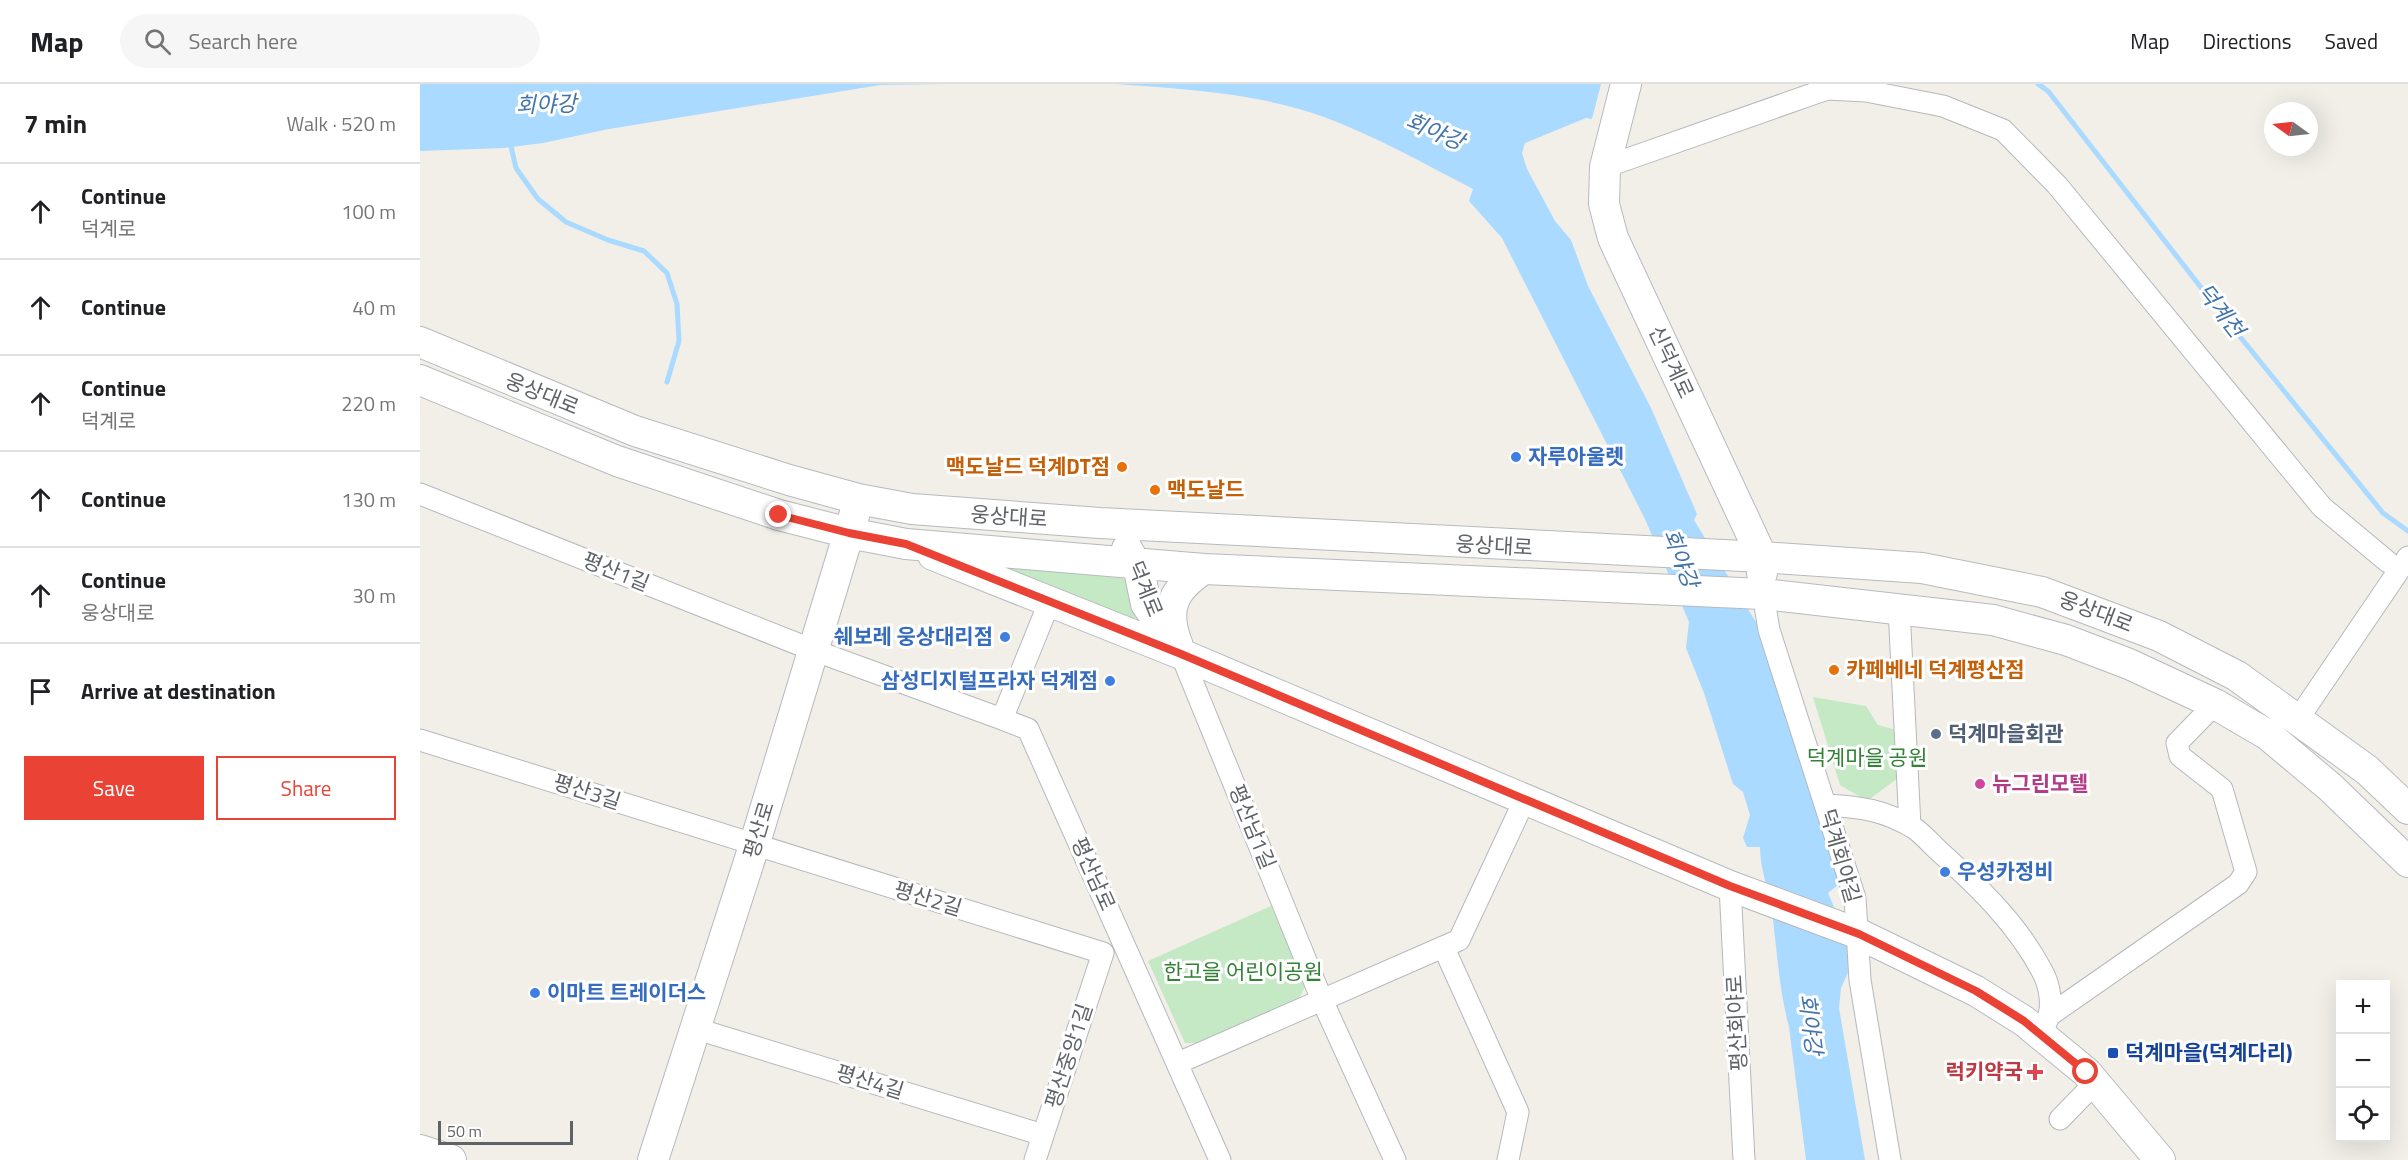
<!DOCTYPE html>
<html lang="en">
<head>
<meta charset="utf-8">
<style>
	:root { --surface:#fff; --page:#f6f6f6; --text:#202124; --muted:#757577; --line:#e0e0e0; --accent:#ea4335 }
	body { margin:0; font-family:"Titillium Web","Noto Sans KR",sans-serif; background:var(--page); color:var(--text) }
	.controls { position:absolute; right:18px; bottom:18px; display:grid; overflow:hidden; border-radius:0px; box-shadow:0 6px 24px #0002 }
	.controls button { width:54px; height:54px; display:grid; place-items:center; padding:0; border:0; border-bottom:2px solid var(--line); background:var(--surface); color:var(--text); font:30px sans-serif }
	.compass { position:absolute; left:1844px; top:18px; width:54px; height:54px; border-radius:50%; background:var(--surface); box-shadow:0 6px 24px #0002; rotate:285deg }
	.scale { position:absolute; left:18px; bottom:15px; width:135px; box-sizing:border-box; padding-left:6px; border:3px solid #5f6368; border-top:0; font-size:16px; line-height:21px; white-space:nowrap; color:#5f6368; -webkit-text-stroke:4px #fff; paint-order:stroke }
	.stop { position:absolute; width:18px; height:18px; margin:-14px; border:4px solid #ea4335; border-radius:50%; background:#fff }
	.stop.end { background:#ea4335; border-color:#fff; box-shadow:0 2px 6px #0008 }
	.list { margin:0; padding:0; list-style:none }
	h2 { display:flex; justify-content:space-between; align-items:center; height:78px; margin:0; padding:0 24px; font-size:26px }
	h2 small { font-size:20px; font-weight:400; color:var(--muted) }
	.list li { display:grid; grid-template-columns:39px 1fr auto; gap:18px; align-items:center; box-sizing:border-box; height:96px; padding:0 24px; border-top:2px solid var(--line) }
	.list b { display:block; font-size:22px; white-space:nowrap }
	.list p { margin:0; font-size:20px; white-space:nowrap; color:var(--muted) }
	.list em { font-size:20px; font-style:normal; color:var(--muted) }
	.actions { display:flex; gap:12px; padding:18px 24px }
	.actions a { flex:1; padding:14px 0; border:2px solid var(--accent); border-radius:0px; text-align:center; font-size:21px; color:var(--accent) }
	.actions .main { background:var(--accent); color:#fff }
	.icon { flex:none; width:33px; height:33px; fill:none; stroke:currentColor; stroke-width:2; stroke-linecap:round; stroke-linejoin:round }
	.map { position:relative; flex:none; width:1988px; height:1076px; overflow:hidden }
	header { display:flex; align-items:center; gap:36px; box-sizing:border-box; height:84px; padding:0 30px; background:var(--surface); border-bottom:2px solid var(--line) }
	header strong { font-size:28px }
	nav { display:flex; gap:33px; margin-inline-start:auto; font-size:21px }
	.search { width:420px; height:54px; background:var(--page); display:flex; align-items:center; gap:15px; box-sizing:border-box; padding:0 21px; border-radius:33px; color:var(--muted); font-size:22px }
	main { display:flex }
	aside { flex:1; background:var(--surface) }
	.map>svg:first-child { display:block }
	.green { fill:#c5e8c5 }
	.water { fill:#aadaff }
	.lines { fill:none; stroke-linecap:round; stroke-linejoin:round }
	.stream { stroke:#aadaff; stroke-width:5 }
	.street-casing { stroke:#b5b8bc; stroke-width:23 }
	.secondary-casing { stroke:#b6babf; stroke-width:32 }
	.street { stroke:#fff; stroke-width:21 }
	.secondary { stroke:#fff; stroke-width:30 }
	.route { stroke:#ea4335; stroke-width:8 }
	.shop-dot { fill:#3f7fe0; stroke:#fff; stroke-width:2 }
	.food-dot { fill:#e8710a; stroke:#fff; stroke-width:2 }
	.service-dot { fill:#5c6f8a; stroke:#fff; stroke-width:2 }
	.hotel-dot { fill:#d1479c; stroke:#fff; stroke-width:2 }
	.transit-dot { fill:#1a4fb4; stroke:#fff; stroke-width:2 }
	.health-dot { fill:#e0444e; stroke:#fff; stroke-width:2 }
	.labels { text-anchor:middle; stroke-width:6; stroke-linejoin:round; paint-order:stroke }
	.street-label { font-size:21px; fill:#5f6368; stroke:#fff }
	.shop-label { font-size:21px; font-weight:bold; fill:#366cbe; stroke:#fff; text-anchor:start }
	.food-label { font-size:21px; font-weight:bold; fill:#c56008; stroke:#fff; text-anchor:start }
	.service-label { font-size:21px; font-weight:bold; fill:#4e5e75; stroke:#fff; text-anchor:start }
	.park-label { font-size:21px; fill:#348238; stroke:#fff }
	.hotel-label { font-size:21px; font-weight:bold; fill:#b23c85; stroke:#fff; text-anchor:start }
	.transit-label { font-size:21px; font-weight:bold; fill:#164399; stroke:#fff; text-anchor:start }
	.health-label { font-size:21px; font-weight:bold; fill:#be3a42; stroke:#fff; text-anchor:end }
	.water-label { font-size:22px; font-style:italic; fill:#4174aa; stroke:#fff }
</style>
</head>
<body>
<header>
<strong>Map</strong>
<div class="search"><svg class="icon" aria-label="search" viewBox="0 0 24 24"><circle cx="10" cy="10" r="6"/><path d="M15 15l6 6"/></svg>Search here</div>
<nav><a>Map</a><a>Directions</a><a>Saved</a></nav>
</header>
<main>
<aside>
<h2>7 min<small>Walk · 520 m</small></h2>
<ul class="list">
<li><svg class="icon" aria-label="ahead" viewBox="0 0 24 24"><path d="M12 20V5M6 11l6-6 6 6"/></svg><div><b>Continue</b><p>덕계로</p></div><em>100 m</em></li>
<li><svg class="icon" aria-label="ahead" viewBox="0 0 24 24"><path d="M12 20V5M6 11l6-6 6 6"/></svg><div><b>Continue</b></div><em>40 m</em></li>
<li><svg class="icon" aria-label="ahead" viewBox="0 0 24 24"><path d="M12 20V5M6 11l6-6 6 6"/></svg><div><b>Continue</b><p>덕계로</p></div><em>220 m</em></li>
<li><svg class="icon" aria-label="ahead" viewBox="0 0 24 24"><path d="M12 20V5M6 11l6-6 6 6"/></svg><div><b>Continue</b></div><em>130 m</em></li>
<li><svg class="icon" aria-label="ahead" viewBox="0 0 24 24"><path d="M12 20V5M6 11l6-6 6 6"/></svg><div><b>Continue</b><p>웅상대로</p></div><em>30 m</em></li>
<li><svg class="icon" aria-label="arrive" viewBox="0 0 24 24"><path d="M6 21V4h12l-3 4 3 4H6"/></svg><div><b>Arrive at destination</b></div></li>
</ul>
<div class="actions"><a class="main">Save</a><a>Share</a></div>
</aside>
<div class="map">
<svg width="1988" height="1076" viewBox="0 0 1988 1076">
	<rect width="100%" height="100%" fill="#f1efe8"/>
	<!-- green -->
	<path class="green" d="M553 479 709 495 717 522 715 536Z
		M1393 613 1446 622 1458 641 1490 650V685L1447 717 1420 701Z
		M851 822 886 901 878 916 778 959H765L728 877Z"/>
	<!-- water -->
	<path class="water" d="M0 0H521L460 1 189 45 123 59 84 64 0 67Z
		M696 0H1181L1172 35 1166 34 1105 59 1102 69 1107 85 1135 137 1151 156 1168 202 1231 324 1277 430 1274 436 1337 540 1423 797 1408 809 1435 873 1421 904 1419 924 1445 1076H1386L1369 943C1359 906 1357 866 1352 828 1349 806 1340 786 1340 763H1327L1323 754 1330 731 1323 708 1313 700 1284 609 1266 564 1269 538 1225 435 1082 154 1049 117 1053 105C1005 80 955 52 904 33 838 9 765 5 696 0Z"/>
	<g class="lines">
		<!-- stream -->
		<path class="stream" d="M1618 0 1628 7 1804 233 1963 429 1988 447
			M90 58 96 84 118 115 146 138 188 156 224 167 247 189 257 220 259 257 247 298"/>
		<!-- street casing -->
		<g class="street-casing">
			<path id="street" d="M1185 83 1407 5 1446 7 1523 22 1583 46 1637 101 1902 423 1968 478
				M0 410 393 566 582 635
				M1343 510 1349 546 1435 814 1440 896 1470 1076
				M629 519 582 635 608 645 800 1076
				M1479 525 1490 742
				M761 570 902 916 975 1076
				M1878 635 1988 473
				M0 656 683 869
				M1407 721C1441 723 1464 726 1494 744 1504 751 1512 761 1521 769 1559 803 1598 841 1622 887 1630 901 1634 924 1626 939
				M1310 802 1324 1076
				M1024 864 1098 1028 1088 1076
				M1630 931 1818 800 1826 788 1802 705 1760 672 1757 659 1795 620
				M277 945 623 1051
				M758 979 1039 856 1105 715
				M1640 1035 1675 999
				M615 1076 683 869"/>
		</g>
		<!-- secondary casing -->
		<g class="secondary-casing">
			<path id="secondary" d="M1206 0 1185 83 1184 120 1193 154 1342 473V489
				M0 258 215 347 369 396 438 415 492 425 680 439 1342 473 1502 484 1622 508 1739 552 1817 592 1947 686 1988 725
				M0 296 197 377 359 431 429 449 486 460 784 485 1343 510 1573 536 1646 556 1709 580 1795 620 1848 651 1910 703 1988 778
				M707 465 719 486 726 520 761 570
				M513 471 761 570 1310 802 1439 850 1556 907 1604 937 1666 988 1740 1076
				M758 562C743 525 753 505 784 485
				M0 1066 31 1076
				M233 1076 334 762 434 432"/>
		</g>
		<!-- street -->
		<use href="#street" class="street"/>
		<!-- secondary -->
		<use href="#secondary" class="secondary"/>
	</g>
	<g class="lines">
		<!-- route -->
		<path class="route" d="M359 431 429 449 486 460 761 570 1310 802 1439 850 1556 907 1604 937 1666 988"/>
	</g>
	<!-- markers -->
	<g class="shop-dot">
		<circle cx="1096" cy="373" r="6"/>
		<circle cx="585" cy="553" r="6"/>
		<circle cx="690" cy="597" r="6"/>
		<circle cx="1525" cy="788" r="6"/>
		<circle cx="115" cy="909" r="6"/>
	</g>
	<g class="food-dot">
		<circle cx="702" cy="383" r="6"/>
		<circle cx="735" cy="406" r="6"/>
		<circle cx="1414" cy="586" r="6"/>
	</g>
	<circle class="service-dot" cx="1516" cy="650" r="6"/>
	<circle class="hotel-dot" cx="1560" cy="700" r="6"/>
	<rect class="transit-dot" x="1687" y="963" width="12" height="12" rx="3"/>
	<path class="health-dot" d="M1612 979h6v6h6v6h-6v6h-6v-6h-6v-6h6z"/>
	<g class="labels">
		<!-- street labels -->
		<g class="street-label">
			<text transform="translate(1251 278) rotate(65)" y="7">신덕계로</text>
			<text transform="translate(122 310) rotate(22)" y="7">웅상대로</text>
			<text transform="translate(589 433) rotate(4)" y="7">웅상대로</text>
			<text transform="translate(1074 462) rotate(3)" y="7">웅상대로</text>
			<text transform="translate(196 488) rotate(22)" y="7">평산1길</text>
			<text transform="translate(725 505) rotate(68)" y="7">덕계로</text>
			<text transform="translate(1676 528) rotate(21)" y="7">웅상대로</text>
			<text transform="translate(167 708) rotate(18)" y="7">평산3길</text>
			<text transform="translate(832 743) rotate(68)" y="7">평산남1길</text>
			<text transform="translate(339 746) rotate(-73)" y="7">평산로</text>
			<text transform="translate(1420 772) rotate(74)" y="7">덕계회야길</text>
			<text transform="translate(673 790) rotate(66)" y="7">평산남로</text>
			<text transform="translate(508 815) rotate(17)" y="7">평산2길</text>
			<text transform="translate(1317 939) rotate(-93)" y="7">평산회야로</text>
			<text transform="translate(649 972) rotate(-72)" y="7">평산중앙1길</text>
			<text transform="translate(450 998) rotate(17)" y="7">평산4길</text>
		</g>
		<!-- shop labels -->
		<g class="shop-label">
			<text x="1108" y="380">자루아울렛</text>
			<text x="573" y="560" text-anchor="end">쉐보레 웅상대리점</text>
			<text x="678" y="604" text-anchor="end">삼성디지털프라자 덕계점</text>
			<text x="1537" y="795">우성카정비</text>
			<text x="127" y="916">이마트 트레이더스</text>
		</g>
		<!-- food labels -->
		<g class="food-label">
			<text x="690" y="390" text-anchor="end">맥도날드 덕계DT점</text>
			<text x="747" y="413">맥도날드</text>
			<text x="1426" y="593">카페베네 덕계평산점</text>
		</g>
		<!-- service labels -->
		<g class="service-label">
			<text x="1528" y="657">덕계마을회관</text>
		</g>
		<!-- park labels -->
		<g class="park-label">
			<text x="1447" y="681">덕계마을 공원</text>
			<text x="823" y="895">한고을 어린이공원</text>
		</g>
		<!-- hotel labels -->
		<g class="hotel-label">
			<text x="1572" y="707">뉴그린모텔</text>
		</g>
		<!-- transit labels -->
		<g class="transit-label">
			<text x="1705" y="976">덕계마을(덕계다리)</text>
		</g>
		<!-- health labels -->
		<g class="health-label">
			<text x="1603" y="995">럭키약국</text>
		</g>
		<!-- water labels -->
		<g class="water-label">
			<text transform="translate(126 20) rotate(-2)" y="8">회야강</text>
			<text transform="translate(1015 47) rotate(23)" y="8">회야강</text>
			<text transform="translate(1801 226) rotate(52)" y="8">덕계천</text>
			<text transform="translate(1261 474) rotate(69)" y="8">회야강</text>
			<text transform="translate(1391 940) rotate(83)" y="8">회야강</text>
		</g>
	</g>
</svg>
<div class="controls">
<button>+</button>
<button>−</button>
<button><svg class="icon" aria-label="locate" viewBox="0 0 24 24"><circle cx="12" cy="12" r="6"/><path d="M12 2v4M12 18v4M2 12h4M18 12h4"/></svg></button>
</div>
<svg class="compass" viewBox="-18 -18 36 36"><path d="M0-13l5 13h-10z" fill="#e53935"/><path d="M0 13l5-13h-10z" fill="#757577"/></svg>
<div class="scale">50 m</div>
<div class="stop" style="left:1666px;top:988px"></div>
<div class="stop end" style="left:359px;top:431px"></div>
</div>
</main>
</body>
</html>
